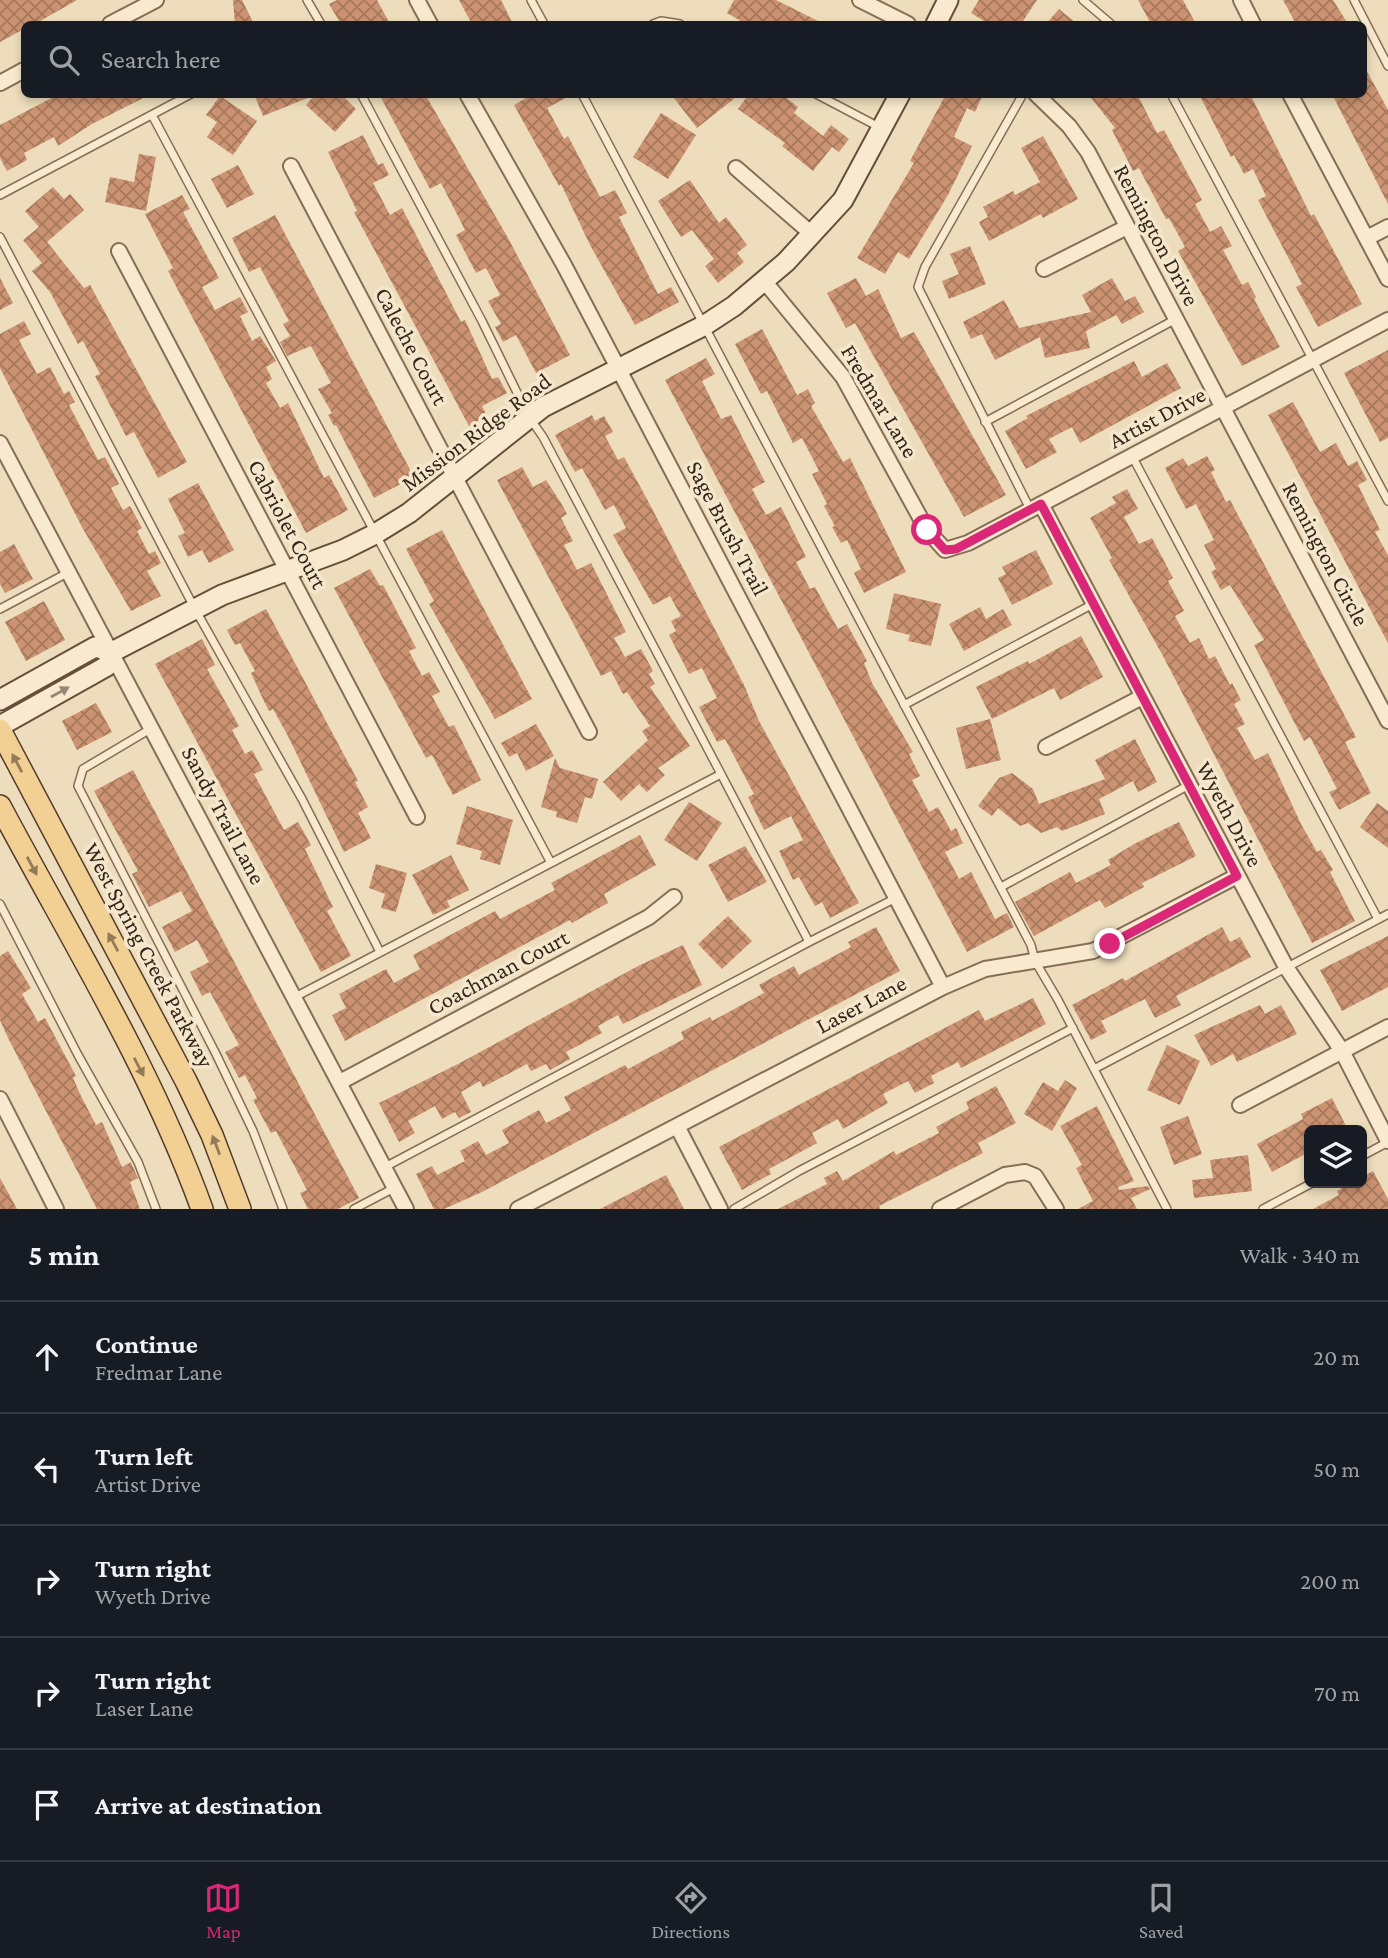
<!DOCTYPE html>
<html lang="en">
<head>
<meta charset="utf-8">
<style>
	:root { --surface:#171b24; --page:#242831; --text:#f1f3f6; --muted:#9ea1a6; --line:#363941; --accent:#db2777 }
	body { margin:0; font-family:"Crimson Pro",serif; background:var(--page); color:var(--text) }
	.controls { position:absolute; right:21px; bottom:21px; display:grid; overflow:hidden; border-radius:10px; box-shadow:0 4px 10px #0003 }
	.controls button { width:63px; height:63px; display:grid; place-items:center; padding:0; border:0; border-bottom:2px solid var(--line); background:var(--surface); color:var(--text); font:35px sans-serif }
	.stop { position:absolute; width:21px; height:21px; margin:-16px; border:5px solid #db2777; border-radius:50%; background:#fff }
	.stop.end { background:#db2777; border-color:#fff; box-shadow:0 2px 7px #0008 }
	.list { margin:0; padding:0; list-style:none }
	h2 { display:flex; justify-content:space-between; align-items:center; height:91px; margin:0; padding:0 28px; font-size:30px }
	h2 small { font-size:23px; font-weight:400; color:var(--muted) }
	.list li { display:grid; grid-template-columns:46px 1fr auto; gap:21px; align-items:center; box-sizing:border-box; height:112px; padding:0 28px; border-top:2px solid var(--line) }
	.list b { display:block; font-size:26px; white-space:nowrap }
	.list p { margin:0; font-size:23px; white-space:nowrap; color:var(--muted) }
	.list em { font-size:23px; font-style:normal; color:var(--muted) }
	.icon { flex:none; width:38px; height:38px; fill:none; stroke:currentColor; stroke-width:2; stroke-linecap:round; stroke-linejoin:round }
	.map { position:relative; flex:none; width:1388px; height:1209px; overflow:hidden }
	.search { position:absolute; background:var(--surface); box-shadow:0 4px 10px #0003; left:21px; right:21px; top:21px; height:77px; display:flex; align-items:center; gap:18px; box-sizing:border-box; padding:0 24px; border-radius:10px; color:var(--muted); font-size:26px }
	.sheet { height:651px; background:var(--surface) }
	nav { display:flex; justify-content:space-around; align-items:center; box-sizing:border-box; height:98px; border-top:2px solid var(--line); background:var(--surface); font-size:19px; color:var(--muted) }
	nav a { display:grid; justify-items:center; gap:4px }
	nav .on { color:var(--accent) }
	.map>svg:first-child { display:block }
	.building { fill:url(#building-cross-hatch) }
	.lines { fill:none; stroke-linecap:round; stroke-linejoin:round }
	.lane-casing { stroke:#856d56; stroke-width:10 }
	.street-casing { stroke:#856d56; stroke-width:18 }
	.secondary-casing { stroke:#664e3a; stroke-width:23 }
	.primary-casing { stroke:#523b2b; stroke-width:24 }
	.lane { stroke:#f9eacf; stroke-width:7 }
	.street { stroke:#f9eacf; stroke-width:14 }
	.secondary { stroke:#f9eacf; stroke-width:19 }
	.primary { stroke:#f2d093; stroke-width:21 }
	.oneway { fill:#968875 }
	.oneway2 { fill:#937b57 }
	.route { stroke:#db2777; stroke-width:9 }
	.labels { text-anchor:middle; stroke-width:7; stroke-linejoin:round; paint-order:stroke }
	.street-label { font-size:23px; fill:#34261b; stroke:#f5e7cc }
</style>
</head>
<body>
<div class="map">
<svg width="1388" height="1209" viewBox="0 0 1388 1209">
	<defs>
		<pattern id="building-cross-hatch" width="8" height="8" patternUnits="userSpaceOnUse" patternTransform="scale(1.75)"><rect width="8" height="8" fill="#cc9372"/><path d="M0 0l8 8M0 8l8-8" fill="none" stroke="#a6785d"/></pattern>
	</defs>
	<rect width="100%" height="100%" fill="#edddbc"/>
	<!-- building -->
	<path class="building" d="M0 0H77L35 24H24V29L0 42Z
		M233 0H242L254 24H235Z
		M337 0H377L390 24H341L329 4Z
		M459 0H501L513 24H472Z
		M734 0H776L824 24H746L727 13Z
		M979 0H1037L1021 24H989L971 13Z
		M1138 0H1183L1196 24H1151Z
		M1283 0H1333L1348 24H1296Z
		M1059 9 1077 24H1046Z
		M1363 64 1388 110V204L1332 94H1363Z
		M59 94H151L92 124 58 146 54 137 24 153 27 160 7 171 0 158V125Z
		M254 94H315V95L263 116Z
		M316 94H341L356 109 335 132 306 105Z
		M379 94H425L508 238 570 355 536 373 516 335 503 342 495 327 501 324 488 301 500 295 486 268 476 273 456 235 465 230 441 183 430 189Z
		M533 94H573L547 108 564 139 568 136 600 197 615 190 627 213 619 217 658 294 671 287 679 302 635 325 590 245 561 184 559 186 514 105Z
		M671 94H740L697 128Z
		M749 94H781L798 107 794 113 823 136 831 125 849 139 839 152 832 147 813 171 782 146 785 143 738 109Z
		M946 94H983L975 112 967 108 954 137 972 146 948 195 909 259 898 252 885 274 857 258 914 163 910 161Z
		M1088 94H1137L1157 133 1164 130 1202 200 1195 204 1210 232 1221 226 1232 246 1223 250 1242 285 1248 282 1256 297 1254 299 1280 347 1242 366 1178 251 1185 247 1169 218 1166 219 1139 168 1133 171 1112 130 1115 128Z
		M1199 94H1250L1311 216 1314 214 1362 304 1318 327 1296 287 1302 284 1258 200 1266 196 1253 169 1244 174 1234 155 1231 157Z
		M220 96 257 121 233 155 207 137 217 122 206 115Z
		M661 113 696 135 668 179 633 157Z
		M363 135 378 165 383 163 389 175 373 183 390 215 402 208 461 322 465 320 492 379 498 377 507 393 482 406 487 416 469 426 354 212 357 211 328 152Z
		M1043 136 1078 199 1043 218 1041 214 989 241 979 222 988 217 983 207 1013 191 1015 195 1040 182 1021 148Z
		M139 154 156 157 146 211 105 202 110 177 134 182Z
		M238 165 254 194 227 208 211 179Z
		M690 180 719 223 726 217 747 245 737 253 744 262 718 283 705 266 714 259 692 230 681 237 658 201Z
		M53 187 64 199 70 194 84 210 47 242 84 288 90 285 187 462 158 478 134 432 126 436 95 376 100 374 83 341 78 344 50 292 32 271 42 263 23 240 39 227 25 211Z
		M182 195 190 209 183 212 219 278 202 287 215 310 240 297 248 312 240 316 252 341 260 336 276 361 266 367 272 379 266 383 280 408 288 403 324 478 329 475 348 510 306 533 168 271 173 268 145 214Z
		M275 215 414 477 374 498 336 425 334 426 328 415 332 413 318 389 331 383 311 346 287 356 280 342 290 336 283 324 289 321 260 267 249 272 232 238Z
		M970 246 986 284 949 299 942 281 959 274 950 254Z
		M0 278 13 303 0 310Z
		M856 278 866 296 878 289 901 338 914 332 1006 495 964 517 855 323 846 328 827 293Z
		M1112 278 1125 301 1135 296 1144 312 1122 324 1116 315 1086 331 1090 348 1045 358 1040 337 995 360 982 334 971 339 963 322 1004 300 1019 328 1091 312 1082 295Z
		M24 321 31 334 19 340 37 374 50 367 64 394 69 391 75 402 69 405 98 460 105 457 119 484 111 488 123 510 130 506 142 528 137 531 149 554 155 551 161 563 147 571 161 596 131 611 83 529 0 368V334Z
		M762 329 797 395 808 389 815 403 811 406 843 462 850 458 906 572 864 593 854 573 861 569 847 540 841 543 832 527 835 526 824 506 827 504 812 474 819 471 802 438 793 443 767 391 761 394 735 344Z
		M1388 350V438L1380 442 1344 373Z
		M706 358 715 374 702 381 721 419 731 415 765 482 752 489 766 515 781 507 806 557 796 562 810 589 815 587 838 629 847 624 867 661 864 663 872 683 913 752 909 754 920 776 912 780 929 812 938 807 951 831 956 828 963 843 945 852 959 879 971 872 995 919 1007 913 1014 927 967 952 665 380Z
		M1134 361 1142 377 1167 363 1181 388 1080 443 1072 427 1049 439 1057 452 1026 469 1005 431 1028 418 1026 416Z
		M1293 402 1320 452 1336 443 1348 466 1357 461 1367 480 1358 485 1380 530 1375 532 1388 555V643L1268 415Z
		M592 415 595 421 604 416 613 432 605 436 618 460 624 457 648 501 744 685 759 721 859 903 830 918 822 902 815 906 799 877 793 880 779 851 803 840 791 816 764 830 748 797 754 794 725 739 717 742 699 707 717 698 702 668 689 674 669 635 676 631 671 621 681 616 670 596 653 605 613 535 626 528 614 505 605 510 582 468 575 472 555 435Z
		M1207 456 1215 470 1211 472 1226 502 1230 500 1356 737 1345 742 1371 793 1339 810 1329 792 1337 789 1310 737 1304 741 1254 645 1264 640 1230 585 1221 590 1211 572 1216 569 1204 545 1214 540 1196 504 1186 509 1165 468 1183 458 1188 466Z
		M522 467 533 487 546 480 561 503 567 514 561 518 573 541 564 545 577 570 591 563 626 632 614 638 625 657 641 649 653 671 649 674 655 684 650 687 690 746 658 768 665 775 647 792 639 784 621 801 603 782 648 740 642 731 650 726 627 692 623 694 611 671 601 676 497 480Z
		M198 483 234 550 209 563 202 550 188 557 178 536 185 533 168 499Z
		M1127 489 1138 509 1124 517 1139 544 1152 538 1173 578 1168 581 1184 611 1175 616 1190 643 1199 638 1209 659 1215 656 1230 685 1232 683 1241 700 1234 704 1245 724 1237 728 1255 760 1268 753 1301 824 1317 852 1321 850 1333 870 1330 872 1355 921 1312 943 1163 656 1109 560 1112 558 1090 518 1116 503 1112 497Z
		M442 530 532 699 495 719 429 604 434 601 406 549Z
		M14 544 33 579 5 593 0 584V552Z
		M1036 550 1053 584 1012 605 998 578 1006 574 1002 567Z
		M370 569 380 586 383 585 416 648 409 651 422 676 429 672 440 692 432 696 449 727 454 725 481 780 453 795 432 755 426 758 334 588Z
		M894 593 941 604 931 646 908 641 910 635 886 629Z
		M44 601 65 640 26 661 5 622Z
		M980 607 986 619 1003 609 1012 625 964 651 949 624Z
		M266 609 358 781 355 782 368 807 358 813 371 838 344 852 288 736 273 709 269 711 262 697 251 673 255 671 240 643 235 645 227 630Z
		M1081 636 1103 677 1060 700 1054 688 992 719 976 687 1028 661 1029 664Z
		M202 639 215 665 207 669 239 726 232 730 245 754 252 750 263 770 254 774 284 830 298 822 311 845 305 849 333 907 327 911 351 956 321 972 155 664Z
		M96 703 112 732 77 750 62 721Z
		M990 719 1001 760 966 769 956 728Z
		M536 724 554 756 526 771 517 753 509 757 501 743Z
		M1135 739 1157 782 1138 792 1133 781 1099 799 1105 814 1062 831 1057 827 1041 833 1028 823 1020 826 998 808 992 816 978 806 999 778 1012 773 1033 789 1039 804 1105 779 1095 760Z
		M555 758 560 768 598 779 592 799 585 797 577 823 556 817 557 812 541 807Z
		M133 770 359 1198 338 1209H308L300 1193 307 1190 276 1131 271 1133 253 1100 257 1098 245 1075 239 1078 225 1052 239 1045 210 992 202 996 190 972 209 962 197 940 175 952 162 927 192 911 181 891 149 907 132 874 138 871 94 791Z
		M689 802 722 823 697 861 664 840Z
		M1377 803 1388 811V848L1360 827Z
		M467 806 513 820 500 865 480 859 482 851 456 844Z
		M1179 822 1196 856 1142 883 1144 887 1105 908 1100 900 1034 936 1015 902 1070 872 1076 883 1111 865 1108 860 1134 844Z
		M640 835 656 865 604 894 608 903 572 923 570 920 345 1041 332 1015 346 1008 339 994 386 969 394 983 420 969 413 955 495 911 500 919 555 890 551 883Z
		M745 846 767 882 728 902 708 865Z
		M451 855 469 890 447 901 450 907 433 915 412 875Z
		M376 864 407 873 396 912 381 908 385 894 369 888Z
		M728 916 752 941 722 969 698 944Z
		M876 927 900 971 482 1192 444 1209H434L416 1174 432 1166 437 1175 465 1161 460 1151 478 1141 486 1155 509 1143 502 1130 539 1110 546 1123 571 1110 564 1097 625 1065 628 1069 684 1039 681 1032 710 1017 712 1021 764 993 759 985 794 966 799 975 851 947 848 942Z
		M1222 927 1230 942 1240 937 1251 957 1176 996 1181 1005 1155 1018 1145 999 1101 1021 1107 1032 1091 1040 1072 1005 1123 978 1125 981Z
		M1388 936V987L1342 1011 1320 970Z
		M683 945 702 985 623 1024 618 1015 598 1026 602 1033 566 1052 570 1059 550 1070 546 1064 531 1071 527 1064 483 1087 480 1081 461 1092 471 1112 459 1118 455 1112 442 1119 435 1106 408 1121 415 1133 399 1142 379 1103 458 1064 638 966Z
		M8 951 31 988 22 994 38 1022 45 1018 76 1076 73 1078 80 1094 96 1125 102 1122 122 1167 131 1162 132 1165 138 1178 130 1182 140 1209H97L8 1038 0 1020V956Z
		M1033 998 1046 1024 961 1068 958 1062 931 1076 934 1083 915 1093 908 1081 883 1094 888 1103 843 1129 838 1119 812 1133 817 1143 769 1169 771 1174 742 1190 719 1147 979 1010 985 1021Z
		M1260 1005 1265 1014 1281 1005 1297 1034 1237 1062 1233 1054 1211 1066 1194 1035Z
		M1167 1045 1200 1061 1180 1105 1147 1090Z
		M1065 1080 1077 1088 1052 1131 1024 1114 1043 1082 1058 1091Z
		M996 1086 1016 1123 978 1143 983 1153 879 1206 880 1209H778L827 1184 824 1178 837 1171 843 1181 894 1151 896 1155 939 1133 936 1127 969 1109 966 1102Z
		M1332 1098 1348 1130H1309V1152L1272 1172 1257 1144 1303 1119 1301 1114Z
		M1097 1106 1134 1181 1118 1187 1119 1190 1148 1186 1150 1189 1131 1198 1137 1209H1078L1093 1201 1076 1168 1082 1165 1060 1126Z
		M1188 1116 1202 1154 1174 1165 1160 1127Z
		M1248 1155 1252 1191 1194 1198 1192 1180 1213 1178 1210 1160Z
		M1373 1171 1388 1199V1209H1313L1339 1195 1337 1191 1352 1183H1362V1177Z
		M666 1175 684 1209H600Z
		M0 1178 17 1209H0Z"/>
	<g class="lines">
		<!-- lane casing -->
		<g class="lane-casing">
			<path id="lane" d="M307 0 321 24
				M531 0 544 24
				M1083 0 1111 24
				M1354 0 1388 66
				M653 24 661 21 680 24
				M361 94 482 321 529 417 543 437 721 774
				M582 94 1031 945 1035 961 1058 1000 1167 1209
				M816 94 879 127
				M1023 94 925 267 918 287 1030 509
				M1171 94 1388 501
				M152 115 551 863
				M0 195 191 94
				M0 237 195 609 302 799 380 952
				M985 422 1176 319
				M1132 456 1378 919
				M0 609 69 572
				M904 705 1093 604
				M152 728 83 769 78 786 216 1054 253 1131 283 1209
				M1001 887 1189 785
				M0 904 78 1055 138 1162 156 1209
				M295 997 721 774 809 942 896 898
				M1094 1069 1388 914
				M1362 1156 1388 1142
				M385 1167 809 942
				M354 1209 394 1188
				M734 1209 799 1171 1073 1028
				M1263 1209 1312 1183"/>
		</g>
		<!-- street casing -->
		<g class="street-casing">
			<path id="street" d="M417 0 430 24
				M860 0 908 24
				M1241 0 1253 24
				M110 24 156 0
				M0 83 24 70
				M467 94 564 265 943 987
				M1036 94 1069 126 1088 152 1388 721
				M1290 94 1388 279
				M291 166 589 732
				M736 168 813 235
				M1367 238 1388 227
				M119 251 417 817
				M1044 269 1127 227
				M765 282 843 377 927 530 945 550 968 543 1388 320
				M0 443 406 1209
				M1041 504 1286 967 1342 1051 1388 1141
				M1046 747 1142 697
				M340 1082 649 917 674 897
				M0 1099 56 1209
				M1240 1105 1388 1027
				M677 1126 720 1209
				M518 1209 943 987 985 969 1093 951 1237 876
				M940 1209 1005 1175 1025 1172 1035 1176 1056 1209"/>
		</g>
		<!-- secondary casing -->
		<g class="secondary-casing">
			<path id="secondary" d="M936 24 948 0
				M0 700 95 647 112 652
				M0 726 107 666 112 652 222 595 343 550 375 534 409 513 543 407 705 325 734 306 786 262 843 200 900 94"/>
		</g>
		<!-- primary casing -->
		<g class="primary-casing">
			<path id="primary" d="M0 730 186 1081 212 1135 240 1209
				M0 806C70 938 151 1068 202 1209"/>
		</g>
		<!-- lane -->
		<use href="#lane" class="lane"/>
		<!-- street -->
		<use href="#street" class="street"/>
		<!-- secondary -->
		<use href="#secondary" class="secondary"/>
		<!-- primary -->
		<use href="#primary" class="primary"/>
	</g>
	<!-- one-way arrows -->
	<defs><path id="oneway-solid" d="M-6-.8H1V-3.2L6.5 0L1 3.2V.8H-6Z" transform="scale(1.75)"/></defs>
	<use class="oneway" href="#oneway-solid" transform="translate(60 692) rotate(-29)"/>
	<g class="oneway2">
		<use href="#oneway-solid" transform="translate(17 763) rotate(-118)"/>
		<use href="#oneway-solid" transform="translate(32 866) rotate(62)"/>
		<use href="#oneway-solid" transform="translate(113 942) rotate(-118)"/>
		<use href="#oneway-solid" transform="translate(139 1067) rotate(62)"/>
		<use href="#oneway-solid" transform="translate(216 1145) rotate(-111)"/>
	</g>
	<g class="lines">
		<!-- route -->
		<path class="route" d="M927 530 945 550 956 549 1041 504 1237 876 1110 944"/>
	</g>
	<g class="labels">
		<!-- street labels -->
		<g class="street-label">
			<text transform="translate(1157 235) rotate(62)" y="8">Remington Drive</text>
			<text transform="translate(412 346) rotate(62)" y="8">Caleche Court</text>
			<text transform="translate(880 401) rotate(59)" y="8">Fredmar Lane</text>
			<text transform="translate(1157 417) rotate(-28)" y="8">Artist Drive</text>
			<text transform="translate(476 432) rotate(-37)" y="8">Mission Ridge Road</text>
			<text transform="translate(288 524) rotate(62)" y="8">Cabriolet Court</text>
			<text transform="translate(728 528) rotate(62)" y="8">Sage Brush Trail</text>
			<text transform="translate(1326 554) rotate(62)" y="8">Remington Circle</text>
			<text transform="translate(1230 814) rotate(62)" y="8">Wyeth Drive</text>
			<text transform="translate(224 815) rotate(62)" y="8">Sandy Trail Lane</text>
			<text transform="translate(149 955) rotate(62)" y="8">West Spring Creek Parkway</text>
			<text transform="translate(498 972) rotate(-28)" y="8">Coachman Court</text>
			<text transform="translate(861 1004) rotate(-28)" y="8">Laser Lane</text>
		</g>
	</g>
</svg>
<div class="controls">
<button><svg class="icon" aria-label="layers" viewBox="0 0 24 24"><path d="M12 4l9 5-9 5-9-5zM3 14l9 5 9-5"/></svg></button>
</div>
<div class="stop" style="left:927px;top:530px"></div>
<div class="stop end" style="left:1110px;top:944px"></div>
<div class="search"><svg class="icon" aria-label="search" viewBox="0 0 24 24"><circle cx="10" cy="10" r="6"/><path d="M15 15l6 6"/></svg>Search here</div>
</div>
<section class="sheet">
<h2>5 min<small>Walk · 340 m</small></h2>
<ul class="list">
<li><svg class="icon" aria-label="ahead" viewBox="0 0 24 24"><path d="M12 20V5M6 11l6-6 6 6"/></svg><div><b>Continue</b><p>Fredmar Lane</p></div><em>20 m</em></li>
<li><svg class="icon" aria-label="left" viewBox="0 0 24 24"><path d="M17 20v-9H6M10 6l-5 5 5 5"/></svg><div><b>Turn left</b><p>Artist Drive</p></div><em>50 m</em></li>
<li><svg class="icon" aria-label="right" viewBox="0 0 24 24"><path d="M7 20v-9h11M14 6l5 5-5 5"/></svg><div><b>Turn right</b><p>Wyeth Drive</p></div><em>200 m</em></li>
<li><svg class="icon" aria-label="right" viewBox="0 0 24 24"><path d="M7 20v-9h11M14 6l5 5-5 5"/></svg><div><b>Turn right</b><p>Laser Lane</p></div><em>70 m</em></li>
<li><svg class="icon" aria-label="arrive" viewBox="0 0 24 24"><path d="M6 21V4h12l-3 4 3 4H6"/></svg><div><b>Arrive at destination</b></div></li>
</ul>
</section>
<nav>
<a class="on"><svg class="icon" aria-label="map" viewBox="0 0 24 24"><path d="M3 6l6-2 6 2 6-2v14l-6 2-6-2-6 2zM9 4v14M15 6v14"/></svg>Map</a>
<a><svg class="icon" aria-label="directions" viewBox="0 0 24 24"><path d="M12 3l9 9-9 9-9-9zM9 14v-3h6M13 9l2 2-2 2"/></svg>Directions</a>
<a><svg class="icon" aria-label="saved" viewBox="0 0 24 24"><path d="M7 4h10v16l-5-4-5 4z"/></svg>Saved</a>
</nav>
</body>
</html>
